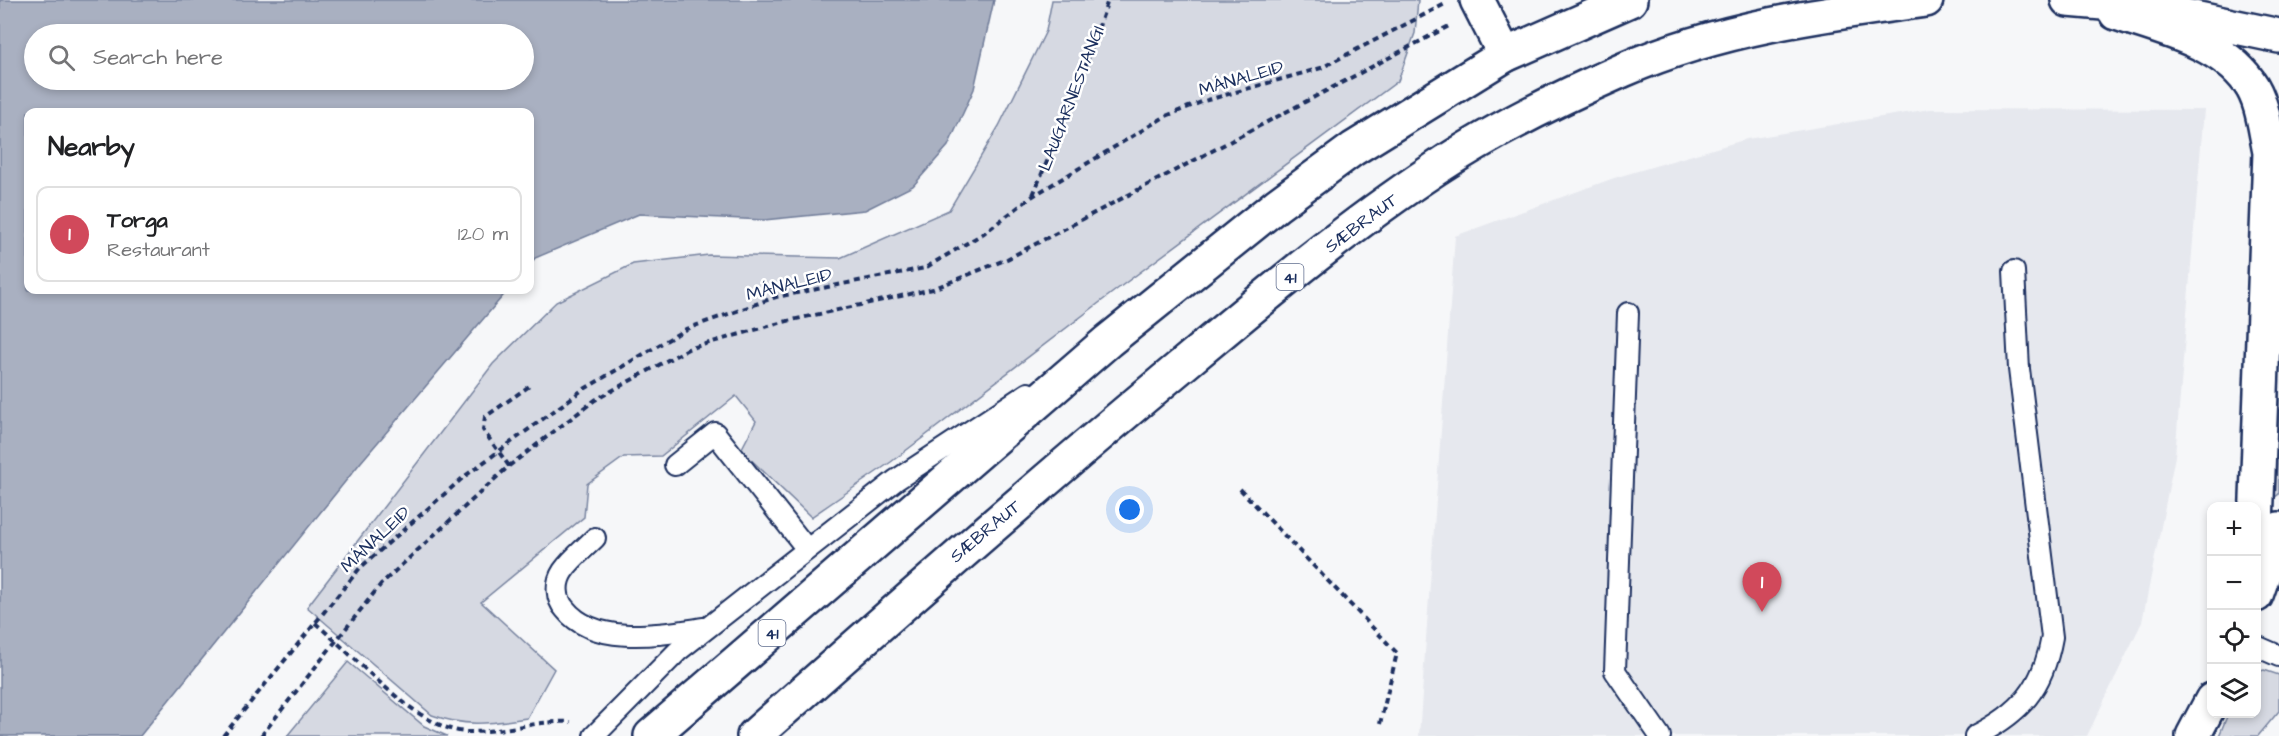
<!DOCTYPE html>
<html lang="en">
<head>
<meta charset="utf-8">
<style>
	:root { --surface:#fff; --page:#f2f2f2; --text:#202124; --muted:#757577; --line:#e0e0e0; --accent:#d1495b }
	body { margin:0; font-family:"Architects Daughter",sans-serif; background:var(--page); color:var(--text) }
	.controls { position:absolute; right:18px; bottom:18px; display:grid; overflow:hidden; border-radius:12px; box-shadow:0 3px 9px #0003 }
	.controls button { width:54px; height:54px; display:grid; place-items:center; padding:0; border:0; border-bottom:2px solid var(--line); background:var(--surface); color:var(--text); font:30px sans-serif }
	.you { position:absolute; left:1130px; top:510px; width:21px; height:21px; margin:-15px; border:4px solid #fff; border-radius:50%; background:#1a73e8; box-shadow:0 0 0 9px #1a73e833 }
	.badge { display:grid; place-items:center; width:39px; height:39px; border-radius:50%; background:var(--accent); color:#fff; font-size:20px; font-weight:700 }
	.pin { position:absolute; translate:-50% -50px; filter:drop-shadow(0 2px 3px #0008) }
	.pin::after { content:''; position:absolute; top:32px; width:21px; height:18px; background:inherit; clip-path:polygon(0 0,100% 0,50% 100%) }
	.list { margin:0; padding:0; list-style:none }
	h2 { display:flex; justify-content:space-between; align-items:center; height:78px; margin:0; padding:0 24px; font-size:26px }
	h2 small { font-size:20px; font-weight:400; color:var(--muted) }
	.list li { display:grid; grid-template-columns:39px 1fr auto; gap:18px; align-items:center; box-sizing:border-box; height:96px; margin:0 12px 12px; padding:0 12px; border:2px solid var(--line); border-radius:12px }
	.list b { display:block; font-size:22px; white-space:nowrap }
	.list p { margin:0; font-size:20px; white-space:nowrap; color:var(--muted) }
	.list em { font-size:20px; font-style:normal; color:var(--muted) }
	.icon { flex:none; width:33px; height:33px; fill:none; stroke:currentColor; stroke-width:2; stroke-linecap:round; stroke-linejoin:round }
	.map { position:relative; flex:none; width:2279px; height:736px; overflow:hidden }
	.search { position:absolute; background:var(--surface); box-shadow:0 3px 9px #0003; left:24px; top:24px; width:510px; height:66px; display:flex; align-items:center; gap:15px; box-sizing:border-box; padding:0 21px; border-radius:33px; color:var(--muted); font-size:22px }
	.panel { position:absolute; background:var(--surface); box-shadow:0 3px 9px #0003; left:24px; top:108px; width:510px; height:186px; border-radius:12px }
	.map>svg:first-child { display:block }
	.built { fill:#e6e8ee }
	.green { fill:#d6d9e2; stroke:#7884a0; stroke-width:1.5 }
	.water { fill:#a9b0c1; stroke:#707c99; stroke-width:1.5; fill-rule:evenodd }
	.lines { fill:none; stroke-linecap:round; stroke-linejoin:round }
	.lane-casing { stroke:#1b2f5e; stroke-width:24 }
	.street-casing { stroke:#1b2f5e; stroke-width:38 }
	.primary-casing { stroke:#1b2f5e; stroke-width:38 }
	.path { stroke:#1b2f5e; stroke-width:4; stroke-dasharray:6 4.5; stroke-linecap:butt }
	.lane { stroke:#fff; stroke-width:20 }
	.street { stroke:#fff; stroke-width:33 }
	.primary { stroke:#fff; stroke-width:33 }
	.labels { text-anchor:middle; stroke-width:5; stroke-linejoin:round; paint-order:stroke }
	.shield { fill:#fff; stroke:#5f6d8e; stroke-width:1.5 }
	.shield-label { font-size:16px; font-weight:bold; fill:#1b2f5e }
	.street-label { font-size:18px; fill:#1b2f5e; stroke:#fff }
</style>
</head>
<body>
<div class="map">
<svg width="2279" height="736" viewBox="0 0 2279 736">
	<rect width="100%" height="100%" fill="#f6f7f9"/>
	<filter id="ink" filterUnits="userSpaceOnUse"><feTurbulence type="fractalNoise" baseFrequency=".0167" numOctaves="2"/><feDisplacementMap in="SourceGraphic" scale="12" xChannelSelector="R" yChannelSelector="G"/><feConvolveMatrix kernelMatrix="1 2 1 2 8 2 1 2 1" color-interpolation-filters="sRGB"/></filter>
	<g filter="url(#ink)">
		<!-- built -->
		<path class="built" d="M1930 109 2204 110 2175 456 2142 622 2087 736H1419L1455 236 1614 178 1747 139Z"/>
		<!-- green -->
		<path class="green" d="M1052 0H1418L1415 33 1398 81 1116 290 891 462 811 517 741 450 756 421 736 396 661 456 624 457 587 484 584 517 481 602 554 669 527 718C491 723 468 728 432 715L307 607 493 364 556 302 633 264 709 255 840 258 949 210 999 126 1046 31Z
			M2279 377V494L2275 497 2269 492 2274 378Z
			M348 662 424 726 447 736H287Z
			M2264 670 2279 675V711L2258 736H2219L2228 714H2256L2257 672Z"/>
		<!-- water -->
		<path class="water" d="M0 0H994L974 89 948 146 913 186 865 210 764 220 639 214 535 258 530 265V112H28V290H508L361 462 140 736H0ZM34 34H524V80H34Z"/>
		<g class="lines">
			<!-- lane casing -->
			<g class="lane-casing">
				<path id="lane" d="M1628 313 1615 671 1660 736
					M675 465 715 433 807 549
					M595 538C585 548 571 559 563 571 555 583 556 599 565 609 595 647 662 634 704 628
					M2256 646 2279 656
					M594 736 678 651 896 480 1028 393
					M1975 736C2021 713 2043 688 2052 637L2019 369 2014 271"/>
			</g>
			<!-- street casing -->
			<g class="street-casing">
				<path id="street" d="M1477 0 1505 55
					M2116 13C2160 28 2220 41 2249 82 2263 101 2265 130 2270 152L2256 525
					M2256 595 2279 529
					M2193 736 2212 700"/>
			</g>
			<!-- primary casing -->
			<g class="primary-casing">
				<path id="primary" d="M2068 0 2137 6 2279 36
					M651 736 1108 341 1277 205 1353 149 1505 55 1630 0
					M754 736C888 617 1023 498 1161 383 1250 309 1338 233 1435 169 1493 130 1559 98 1623 70 1719 28 1823 14 1926 0"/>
			</g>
			<!-- path -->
			<path class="path" d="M1033 195 1079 85 1108 0
				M509 466 483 430 485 417 531 385
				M1240 489 1397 653 1379 728
				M315 623C355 655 419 733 470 732 504 732 538 720 571 722
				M223 736 360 568 465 476 581 391 686 329 776 297 925 268 984 233 1033 196 1166 116 1204 101 1321 68 1445 4
				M261 736 381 584 509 466 595 400 688 349 783 322 933 289 1007 259 1451 25"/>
			<!-- lane -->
			<use href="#lane" class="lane"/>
			<!-- street -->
			<use href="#street" class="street"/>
			<!-- primary -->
			<use href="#primary" class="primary"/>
		</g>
	</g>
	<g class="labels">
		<!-- shield labels -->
		<g class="shield">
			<rect x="1276.5" y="264" width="27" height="26" rx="4.5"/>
			<rect x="758.5" y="620" width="27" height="26" rx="4.5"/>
		</g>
		<g class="shield-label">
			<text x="1290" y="283">41</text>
			<text x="772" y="639">41</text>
		</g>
		<!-- street labels -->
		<g class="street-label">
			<text transform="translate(1241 78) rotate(-16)" y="6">MÁNALEIÐ</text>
			<text transform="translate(1071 98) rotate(-69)" y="6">LAUGARNESTANGI</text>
			<text transform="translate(1361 223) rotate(-37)" y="6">SÆBRAUT</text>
			<text transform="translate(789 284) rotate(-14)" y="6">MÁNALEIÐ</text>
			<text transform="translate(985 531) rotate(-40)" y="6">SÆBRAUT</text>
			<text transform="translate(375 539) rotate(-43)" y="6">MÁNALEIÐ</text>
		</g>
	</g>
</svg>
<div class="controls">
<button>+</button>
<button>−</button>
<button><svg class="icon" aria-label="locate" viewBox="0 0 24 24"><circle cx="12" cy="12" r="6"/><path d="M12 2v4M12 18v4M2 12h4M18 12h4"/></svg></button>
<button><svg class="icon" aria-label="layers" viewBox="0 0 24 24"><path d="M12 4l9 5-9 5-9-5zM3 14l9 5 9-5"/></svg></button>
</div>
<div class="you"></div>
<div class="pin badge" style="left:1762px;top:612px">1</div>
<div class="search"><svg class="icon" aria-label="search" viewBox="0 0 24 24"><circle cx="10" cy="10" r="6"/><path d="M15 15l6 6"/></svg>Search here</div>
<section class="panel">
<h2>Nearby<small></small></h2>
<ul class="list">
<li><span class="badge">1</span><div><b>Torga</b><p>Restaurant</p></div><em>120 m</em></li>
</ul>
</section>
</div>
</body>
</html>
